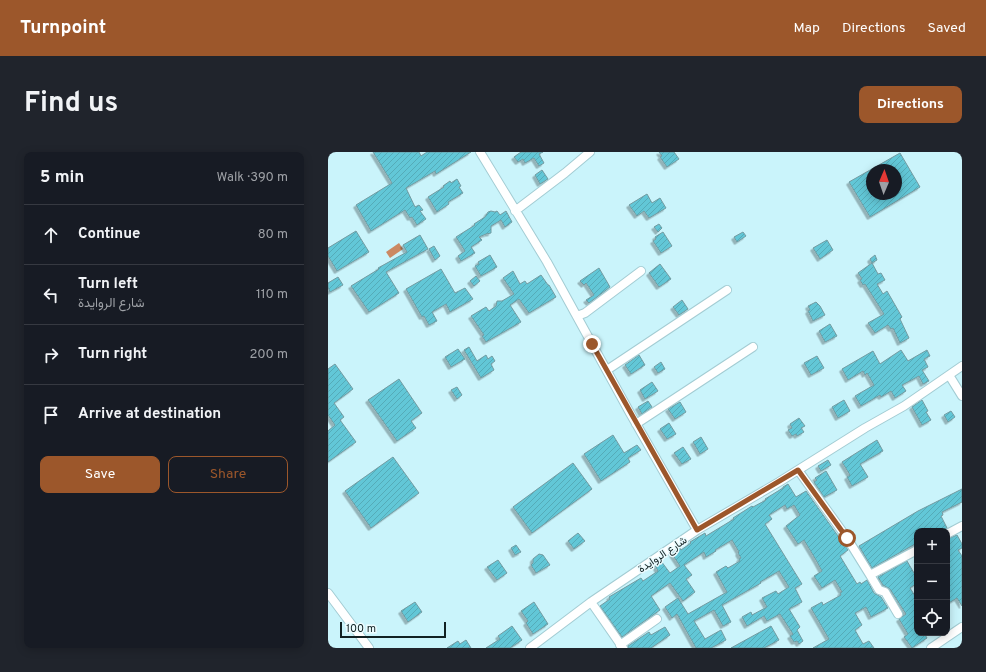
<!DOCTYPE html>
<html lang="en">
<head>
<meta charset="utf-8">
<style>
	:root { --surface:#171b24; --page:#20242c; --text:#f1f3f6; --muted:#9ea1a6; --line:#363941; --accent:#9c572b }
	body { margin:0; font-family:Overpass,Vazirmatn,sans-serif; background:var(--page); color:var(--text) }
	.controls { position:absolute; right:12px; bottom:12px; display:grid; overflow:hidden; border-radius:8px; box-shadow:0 2px 10px #0003 }
	.controls button { width:36px; height:36px; display:grid; place-items:center; padding:0; border:0; border-bottom:1px solid var(--line); background:var(--surface); color:var(--text); font:20px sans-serif }
	.compass { position:absolute; left:538px; top:12px; width:36px; height:36px; border-radius:50%; background:var(--surface); box-shadow:0 2px 10px #0003; rotate:2deg }
	.scale { position:absolute; left:12px; bottom:10px; width:106px; box-sizing:border-box; padding-left:4px; border:2px solid #112123; border-top:0; font-size:11px; line-height:14px; white-space:nowrap; color:#112123; -webkit-text-stroke:3px #ecfcff; paint-order:stroke }
	.stop { position:absolute; width:12px; height:12px; margin:-9px; border:3px solid #9c572b; border-radius:50%; background:#fff }
	.stop.end { background:#9c572b; border-color:#fff; box-shadow:0 1px 4px #0008 }
	.list { margin:0; padding:0; list-style:none }
	h2 { display:flex; justify-content:space-between; align-items:center; height:52px; margin:0; padding:0 16px; font-size:17px }
	h2 small { font-size:13px; font-weight:400; color:var(--muted) }
	.list li { display:grid; grid-template-columns:26px 1fr auto; gap:12px; align-items:center; box-sizing:border-box; height:60px; padding:0 16px; border-top:1px solid var(--line) }
	.list b { display:block; font-size:15px; white-space:nowrap }
	.list p { margin:0; font-size:13px; white-space:nowrap; color:var(--muted) }
	.list em { font-size:13px; font-style:normal; color:var(--muted) }
	.actions { display:flex; gap:8px; padding:12px 16px }
	.actions a { flex:1; padding:9px 0; border:1px solid var(--accent); border-radius:8px; text-align:center; font-size:14px; color:var(--accent) }
	.actions .main { background:var(--accent); color:#fff }
	.icon { flex:none; width:22px; height:22px; fill:none; stroke:currentColor; stroke-width:2; stroke-linecap:round; stroke-linejoin:round }
	.map { position:relative; flex:none; width:634px; height:496px; overflow:hidden; border-radius:8px }
	header { display:flex; align-items:center; gap:24px; box-sizing:border-box; height:56px; padding:0 20px; background:var(--accent); color:#fff }
	header strong { font-size:19px }
	nav { display:flex; gap:22px; margin-inline-start:auto; font-size:14px }
	.intro { display:flex; align-items:center; justify-content:space-between; box-sizing:border-box; height:96px; padding:0 24px }
	h1 { margin:0; font-size:28px }
	.button { padding:10px 18px; border-radius:8px; background:var(--accent); color:#fff; font-size:14px; font-weight:700 }
	main { display:flex; gap:24px; padding:0 24px }
	aside { flex:1; background:var(--surface); border-radius:8px; box-shadow:0 2px 10px #0003 }
	.map>svg:first-child { display:block }
	.water { fill:#cb8963 }
	.building { fill:url(#building-hatch); stroke:#739ba1; fill-rule:evenodd; filter:url(#shadow) }
	.lines { fill:none; stroke-linecap:round; stroke-linejoin:round }
	.minor-casing { stroke:#a3ccd3; stroke-width:10 }
	.minor { stroke:#fff; stroke-width:8 }
	.route { stroke:#9c572b; stroke-width:5 }
	.labels { text-anchor:middle; stroke-width:3; stroke-linejoin:round; paint-order:stroke }
	.street-label { font-size:11px; fill:#112123; stroke:#ecfcff }
</style>
</head>
<body>
<header>
<strong>Turnpoint</strong>
<nav><a>Map</a><a>Directions</a><a>Saved</a></nav>
</header>
<div class="intro"><h1>Find us</h1><a class="button">Directions</a></div>
<main>
<aside>
<h2>5 min<small>Walk · 390 m</small></h2>
<ul class="list">
<li><svg class="icon" aria-label="ahead" viewBox="0 0 24 24"><path d="M12 20V5M6 11l6-6 6 6"/></svg><div><b>Continue</b></div><em>80 m</em></li>
<li><svg class="icon" aria-label="left" viewBox="0 0 24 24"><path d="M17 20v-9H6M10 6l-5 5 5 5"/></svg><div><b>Turn left</b><p>شارع الروايدة</p></div><em>110 m</em></li>
<li><svg class="icon" aria-label="right" viewBox="0 0 24 24"><path d="M7 20v-9h11M14 6l5 5-5 5"/></svg><div><b>Turn right</b></div><em>200 m</em></li>
<li><svg class="icon" aria-label="arrive" viewBox="0 0 24 24"><path d="M6 21V4h12l-3 4 3 4H6"/></svg><div><b>Arrive at destination</b></div></li>
</ul>
<div class="actions"><a class="main">Save</a><a>Share</a></div>
</aside>
<div class="map">
<svg width="634" height="496" viewBox="0 0 634 496">
	<defs>
		<pattern id="building-hatch" width="6" height="6" patternUnits="userSpaceOnUse"><rect width="6" height="6" fill="#62c7d7"/><path d="M-1 1l2-2M0 6l6-6M5 7l2-2" fill="none" stroke="#54abb8"/></pattern>
		<filter id="shadow"><feDropShadow dx="-2.5" dy="2.5" stdDeviation="0" flood-color="#0004"/></filter>
	</defs>
	<rect width="100%" height="100%" fill="#caf4fb"/>
	<!-- water -->
	<path class="water" d="M71 91 75 97 62 106 58 100Z"/>
	<!-- building -->
	<path class="building" d="M45 0H91L93 4 99 0H143L108 22 107 19 78 36 87 55 91 53 95 58 92 59 98 67 89 73 84 65 82 66 77 58 43 79 28 53 64 31Z
		M193 0H215L211 2 216 11 211 14 206 6 197 11 195 7 190 10 186 5Z
		M331 0H346L351 7 339 15 332 5 334 4Z
		M572 1 592 35 542 65 521 30ZM544 18H568V42H544Z
		M214 18 220 27 212 32 207 23Z
		M129 27 133 34 131 35 135 41 120 50 121 52 109 60 100 45 116 35 115 34 122 29 123 31Z
		M319 42 324 51 332 46 338 56 321 66 316 59 309 64 301 53Z
		M163 59 167 60 169 59 172 63 178 59 184 70 177 75 173 68 163 74V81L158 82 151 85 154 88 143 95 147 101 133 109 130 104 137 99 128 85 147 73 146 72 157 65 160 60Z
		M331 72 334 76 330 80 326 75Z
		M28 79 41 100 9 119 0 104V96Z
		M335 80 344 94 333 101 325 89 328 87 327 85Z
		M415 80 418 84 409 90 406 85Z
		M92 83 100 97 58 120 71 141 41 160 23 134 51 117 50 116 79 100 75 93Z
		M499 88 505 98 492 107 485 96Z
		M106 94 112 104 107 108 101 97Z
		M162 103 169 115 153 124 147 114 151 112 150 110Z
		M547 103 549 108 544 111 542 107Z
		M544 111 550 122 553 121 557 128 549 132 555 142 559 139 574 165 572 167 581 186 572 191 565 176 563 177 560 173 547 181 540 171 556 162 537 132 535 133 532 128 534 127 530 121Z
		M332 112 343 127 331 135 321 121Z
		M271 116 282 135 261 151 258 148 266 143 258 131 256 133 252 129Z
		M113 117 127 141 137 136 145 147 122 160 118 152 104 160 109 169 101 173 96 164 94 165 78 137Z
		M185 119 192 132 197 129 199 132 213 123 220 133H221L228 145 201 161 191 147 182 153 193 170 158 190 154 184 156 183 143 164 158 155 161 159 168 154 169 149H174L186 142 175 126Z
		M148 124 152 129 146 134 142 129Z
		M10 125 15 133 2 140 0 135V131Z
		M354 148 360 157 351 163 345 155Z
		M488 150 492 154 497 163 485 169 480 159 482 158 480 154Z
		M502 172 509 184 497 190 491 179Z
		M141 195 149 209 158 203 160 207 164 204 167 209 163 212 166 218 153 226 136 198Z
		M130 197 137 207 123 215 117 205Z
		M573 198 580 209 599 198 602 204 596 207 600 215 594 218 601 229 595 232 591 224 574 233 578 239 567 246 563 239 553 245 552 243 533 254 527 244 546 233 539 221 537 223 535 219 520 228 514 217 545 199 552 212Z
		M311 203 317 213 303 222 297 213Z
		M489 204 496 216 483 223 476 211Z
		M333 210 337 217 330 221 326 215Z
		M7 212 25 237 6 251 16 265 12 268 28 290 0 310V279L7 273 0 263V217Z
		M71 227 94 261 83 269 88 276 69 289 40 248Z
		M324 230 330 239 317 247 312 238Z
		M129 235 134 243 129 247 123 238Z
		M516 248 522 259 510 266 504 255Z
		M594 248 600 259 598 260 603 268 594 273 584 255Z
		M320 249 324 255 314 262 310 255Z
		M352 250 358 260 347 267 340 257Z
		M623 259 627 265 620 270 616 263Z
		M471 266 477 274 473 276 476 280 469 284 468 282 464 284 460 278 464 276 462 272Z
		M341 271 348 282 339 287 332 277Z
		M285 283 296 301 309 293 313 298 300 306 302 310 273 329 256 302Z
		M373 285 380 297 372 302 365 290Z
		M549 288 555 299 532 312 540 325 524 334 519 325 522 323 514 310Z
		M355 295 363 307 354 312 346 301Z
		M65 305 91 341 43 376 17 339Z
		M500 308 503 313 493 319 490 314Z
		M245 311 264 337 204 381 185 355Z
		M498 319 509 338 496 345 486 330 489 328 487 326Z
		M460 332 468 345 478 339 520 398 512 404 529 432 532 430 533 432 539 428 546 441 553 445 560 456 543 465 538 455 527 461 534 473 527 478 535 492 541 489 546 496H485L501 487 483 456 494 450 495 453 513 443 512 441 514 440 507 428 494 436 486 424 494 419 488 408 476 388 470 392 458 374 472 363 466 353 459 357 457 353 441 363 444 367 437 372 474 432 467 436 474 450 461 457 472 475 469 478 475 489 471 492 469 489 466 490 462 484 465 482 452 462 439 469 436 464 419 474 414 465 423 460 424 463 439 455 434 446 448 439 450 442 461 435 451 419 432 430 433 431 394 453 403 470 395 474 386 458 366 469 377 487 393 478 398 488 383 496H368L349 462 344 466 337 455 350 446 360 462 399 440 388 420 398 414 400 416 412 409 411 407 413 406 410 401 411 400 404 388 387 398 388 399 378 405 376 400 356 413 364 423 358 427 367 440 355 449 342 431 323 444 332 458 294 485 272 454 282 447 281 445 313 426 315 429 330 419 327 413 333 409 342 421 352 414 344 402 352 396 353 398 363 391 362 390 377 381 378 384 406 367 405 366 424 354 425 355 438 348 437 347 455 336V335Z
		M634 337V350L614 360 615 363 613 364 619 376 614 379H589V391L544 416 531 394 590 359Z
		M250 381 257 389 246 397 240 389Z
		M629 383 634 392V396L630 398 634 404V454L629 446 619 452V387Z
		M188 393 193 400 187 403 183 396Z
		M211 402 215 403 222 413 208 421 203 413 205 411V407Z
		M170 408 179 421 169 428 159 415Z
		M579 409 586 421 589 419V431L582 436 589 447V481H596L599 486 584 496 576 485 580 482 571 467 578 462 562 437 555 433 550 425Z
		M87 450 94 460 80 470 73 459Z
		M206 450 220 472 205 482 198 471 200 469 193 459Z
		M184 474 194 488 182 496H158L172 487 170 484Z
		M443 474 451 488 436 496H403Z
		M337 475 342 483 323 496H300V494L321 480 323 483Z
		M138 488 143 496H119L130 489 132 492Z"/>
	<g class="lines">
		<!-- minor casing -->
		<g class="minor-casing">
			<path id="minor" d="M152 0 219 110 302 261 369 378
				M187 59 237 21 262 0
				M249 164 257 161 313 119
				M279 218 399 138
				M621 223 634 244
				M308 272 425 195
				M470 318 519 386 542 423 589 398
				M619 382 634 374
				M542 423 551 438 557 440 570 462
				M0 441 41 496
				M263 450 295 496
				M292 493 329 467
				M202 496 263 450 369 378 451 330 537 276 576 254 634 214
				M603 496 634 475"/>
		</g>
		<!-- minor -->
		<use href="#minor" class="minor"/>
	</g>
	<g class="lines">
		<!-- route -->
		<path class="route" d="M264 192 369 378 470 318 519 386"/>
	</g>
	<g class="labels">
		<!-- street labels -->
		<g class="street-label">
			<text transform="translate(334 402) rotate(-34)" y="4">شارع الروايدة</text>
		</g>
	</g>
</svg>
<div class="controls">
<button>+</button>
<button>−</button>
<button><svg class="icon" aria-label="locate" viewBox="0 0 24 24"><circle cx="12" cy="12" r="6"/><path d="M12 2v4M12 18v4M2 12h4M18 12h4"/></svg></button>
</div>
<svg class="compass" viewBox="-18 -18 36 36"><path d="M0-13l5 13h-10z" fill="#e53935"/><path d="M0 13l5-13h-10z" fill="#9ea1a6"/></svg>
<div class="scale">100 m</div>
<div class="stop" style="left:519px;top:386px"></div>
<div class="stop end" style="left:264px;top:192px"></div>
</div>
</main>
</body>
</html>
